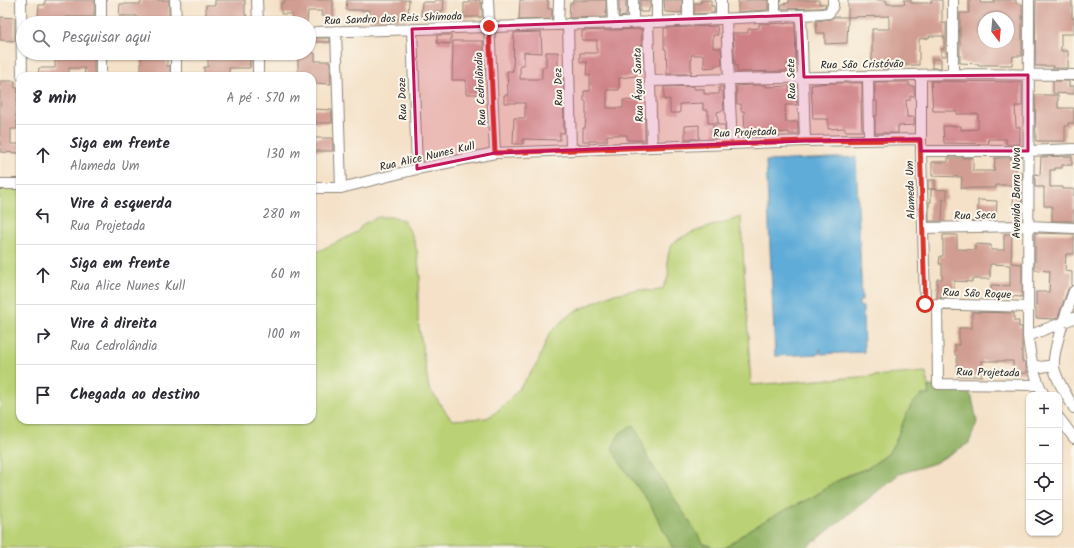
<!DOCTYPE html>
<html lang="pt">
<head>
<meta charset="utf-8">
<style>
	:root { --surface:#fff; --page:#f7f7f7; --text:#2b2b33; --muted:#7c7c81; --line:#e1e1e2 }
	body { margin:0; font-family:Kalam,sans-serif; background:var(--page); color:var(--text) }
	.controls { position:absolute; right:12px; bottom:12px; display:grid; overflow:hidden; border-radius:8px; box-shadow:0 1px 3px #0004 }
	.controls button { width:36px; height:36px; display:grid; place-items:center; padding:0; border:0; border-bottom:1px solid var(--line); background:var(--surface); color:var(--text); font:20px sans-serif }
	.compass { position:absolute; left:978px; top:12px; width:36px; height:36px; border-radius:50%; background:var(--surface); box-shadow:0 1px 3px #0004; rotate:164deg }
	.stop { position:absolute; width:12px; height:12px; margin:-9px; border:3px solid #d93025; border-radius:50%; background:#fff }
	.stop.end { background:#d93025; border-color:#fff; box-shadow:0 1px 4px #0008 }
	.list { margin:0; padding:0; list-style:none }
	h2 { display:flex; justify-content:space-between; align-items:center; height:52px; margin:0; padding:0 16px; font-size:17px }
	h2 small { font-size:13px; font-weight:400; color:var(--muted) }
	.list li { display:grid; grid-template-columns:26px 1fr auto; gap:12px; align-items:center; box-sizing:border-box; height:60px; padding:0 16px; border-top:1px solid var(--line) }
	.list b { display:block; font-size:15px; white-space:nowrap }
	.list p { margin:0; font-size:13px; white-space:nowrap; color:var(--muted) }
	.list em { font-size:13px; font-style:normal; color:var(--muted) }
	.icon { flex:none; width:22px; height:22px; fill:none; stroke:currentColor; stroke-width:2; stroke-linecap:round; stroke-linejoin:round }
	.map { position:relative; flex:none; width:1074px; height:548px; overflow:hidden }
	.search { position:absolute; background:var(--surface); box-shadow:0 1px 3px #0004; left:16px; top:16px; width:300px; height:44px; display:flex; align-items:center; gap:10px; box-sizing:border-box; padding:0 14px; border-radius:22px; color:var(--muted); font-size:15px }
	.panel { position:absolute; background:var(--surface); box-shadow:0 1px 3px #0004; left:16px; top:72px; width:300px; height:352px; border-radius:12px }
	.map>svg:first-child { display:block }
	.green { fill:#bad175; stroke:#727e50 }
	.forest { fill:#93b366; stroke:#5f6f48 }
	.water { fill:#5eacd8; stroke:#446c82 }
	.building { fill:#d19c91; fill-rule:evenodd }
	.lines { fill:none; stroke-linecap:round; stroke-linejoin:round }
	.minor-casing { stroke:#908679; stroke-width:12 }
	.minor { stroke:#fff; stroke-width:10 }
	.route { stroke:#d93025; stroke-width:5 }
	.marked { fill:#c2185b; fill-opacity:0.2; stroke:#c2185b; stroke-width:3; stroke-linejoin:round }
	.labels { text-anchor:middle; stroke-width:4; stroke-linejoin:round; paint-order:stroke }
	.street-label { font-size:11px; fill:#2b2b2b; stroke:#fbf7ec }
</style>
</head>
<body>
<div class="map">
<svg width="1074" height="548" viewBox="0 0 1074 548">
	<rect width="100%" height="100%" fill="#fbf7ec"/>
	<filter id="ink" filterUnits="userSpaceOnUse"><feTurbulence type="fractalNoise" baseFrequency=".025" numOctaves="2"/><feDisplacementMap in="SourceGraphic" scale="8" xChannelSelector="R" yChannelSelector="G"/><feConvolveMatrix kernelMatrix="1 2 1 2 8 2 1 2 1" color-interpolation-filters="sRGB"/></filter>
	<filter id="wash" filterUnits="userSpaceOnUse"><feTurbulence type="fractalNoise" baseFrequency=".012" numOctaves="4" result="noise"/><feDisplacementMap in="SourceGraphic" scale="16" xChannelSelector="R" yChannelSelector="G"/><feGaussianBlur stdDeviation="0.9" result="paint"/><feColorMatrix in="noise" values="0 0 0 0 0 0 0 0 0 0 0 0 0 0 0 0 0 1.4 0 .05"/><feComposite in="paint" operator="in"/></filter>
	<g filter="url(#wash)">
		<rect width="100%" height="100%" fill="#f4e1c7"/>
		<!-- green -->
		<path class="green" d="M0 189H20V420H312V254L340 241 357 232 363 224 378 217H395L404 221 412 235 417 251 420 278 418 292V321L429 388 445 411 452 420 487 418 495 413 516 392 527 378 538 362 549 334 562 321 574 312 610 295 639 289 651 291 661 290C675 271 664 269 669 252 669 250 671 246 673 244 681 233 726 222 741 217L751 385 926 372 929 395 912 404 906 415 896 440 888 454 868 468 850 474 833 483 813 497 781 512 750 529 725 548H716L704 544 647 457 641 439 620 463 650 504 673 548H0Z"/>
		<!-- forest -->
		<path class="forest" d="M928 386 967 388 972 398 977 422 969 443 935 463 899 474 814 542 804 548H725L750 529 781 512 813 497 833 483 850 475 868 468 888 454 896 440 906 415 912 404 921 395H929Z
			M633 425 641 439 647 457 704 544 716 548H673L650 504 620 463 612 448 620 433Z"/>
		<!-- water -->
		<path class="water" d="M856 157 862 300 859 301V306L863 307 864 352 821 354V349H820L819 354 775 356 766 161Z"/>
		<g id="blocks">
			<!-- building -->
			<path class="building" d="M45 0H94V17H66V23H45V18H38L39 5H45Z
				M141 0H169V23H136L137 16H119L120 4H141Z
				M215 0H245V15H247L246 23H203L204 15H206V5H215Z
				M284 0H333V17L321 16 322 11H308L307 23H292V14H281V3H284Z
				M347 0H409L408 19 370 20V10H346Z
				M435 0H444L443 11H435V16H421L422 2H435Z
				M469 0H480V3H482V17H464V3H469Z
				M520 0H548V9H552V19L519 20Z
				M573 0H606V17L569 18 570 3H573Z
				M619 0H626V16L619 17Z
				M640 0H650V8H649V12H640Z
				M664 0H682V13L665 12Z
				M701 0H711V6H714V13L694 14V3H701Z
				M738 0H768V10L738 12Z
				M789 0H819V4H826L825 7 820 8 782 9V4L789 3Z
				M848 0H886L887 4H905L904 0H911V3H931V0H942V23H946V56H941V49H944V36H929V38L919 39V65H896V69H886V66H872V29H889V16L848 17Z
				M969 0H980V3H994V0H1016V4H1022V56H1013L1012 65H978L979 64 960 63V13H969ZM984 18H1008V42H984Z
				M1036 0H1072V18H1074V34H1061V51H1068V68H1053V66H1035Z
				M0 17 15 18V41L0 40Z
				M834 17H848L847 43 825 44V33H817L816 21 830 19Z
				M795 23 796 62 787 63V71L737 72V65H735L733 33H748V29L759 28V24Z
				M717 26 718 35H713V48H721L722 65H715V67L704 68V55H691V74H667L666 49H664V28Z
				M642 29 641 65H636V76L619 78V90H607V108H623V100L641 101V118H645V140H627V135H607V141H583V128H585L586 115V101H584V91H590V75H586L587 62H580V53H597V40H582V31Z
				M541 32 542 53 524 52V65H520V79H542V67H546V52H558V67H563L564 133H560V140L523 139V144H513L514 118H525V103H504V95H508L507 71H513L514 33Z
				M309 33 313 37 316 38H330V42H309Z
				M437 35H451V44L437 43Z
				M453 41H483V81H480V94H466V80H452Z
				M55 53H82V55H94V76H84L85 68H69V76H38L39 68H55Z
				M141 53H167V66H170V76H160V74H141Z
				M208 53H229V55L250 56V68H229V76H204V67H208Z
				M298 53H315V61H330L331 84 312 83V76H298Z
				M932 59H941V68H932Z
				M0 81H15V88H18L16 117H17V129H11V144H20V153L0 152Z
				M931 81 1022 82V106H1015L1016 127H1020V144H1006V139H988L989 144 944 143 943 126H961V130L978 129V114H957V111H933Z
				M1053 81H1069V86H1074V94L1053 93Z
				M875 82H909V86H914V96H910V100H906L907 117H914V125L898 126V133H875V116H877V101H875Z
				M828 83H862V101H861L862 131H845V128L828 129V119H813L811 85Z
				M752 85H766V87L789 86 790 96H797V105H785L786 122H798V134H789V132L745 135 744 111H741V104H737L736 86Z
				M694 86V89H704V94H719V87H723L724 110 717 112 718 123H708V110H703V103L680 104V113H670V99L664 100V87Z
				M1035 95H1058V108H1074V123H1068V126H1065V141H1036Z
				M312 109 332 110V123H312Z
				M699 125V139H685V126Z
				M713 125H725V138H713Z
				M312 138H333V151H312Z
				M1072 156V165H1062V168H1055V170H1050V187H1063V189H1074V221H1052V206H1044V187H1035V174L1040 175 1041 157Z
				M948 158H973V171H994L995 158H1016V173H1022V206H1013L1014 185H996V188H961L962 177 932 176V162H948Z
				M928 180H935V189H928Z
				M931 189 947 190V200L943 199 942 221H929V202H931Z
				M978 200 997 201 996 219H978Z
				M1035 233 1074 234V254H1066L1065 271 1072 272V285L1068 289 1058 317 1055 319 1036 318V292H1049L1050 271 1035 270Z
				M1004 234H1012L1011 263 1022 264V297L991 295V285L1010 286V265L990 264V279H972V282L954 281V298H937V279H942V264H939L940 256H943V235H957V249L975 250V244L991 245V250H1004Z
				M972 312 1014 313V321H1019V327H1022V362H1025L1027 373H1013V361H982V376H957V355H955V345H959V328H972Z"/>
		</g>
	</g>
	<g filter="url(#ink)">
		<use href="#blocks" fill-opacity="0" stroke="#908679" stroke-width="1"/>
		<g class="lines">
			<!-- minor casing -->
			<g class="minor-casing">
				<path id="minor" d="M21 0 22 76
					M175 0 176 23
					M257 0 258 23
					M488 0 495 153
					M612 0 613 22
					M633 0V22
					M953 0V74
					M1029 0 1028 336C1030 357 1034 377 1044 395
					M801 15 805 141
					M775 16V0
					M721 19V0
					M726 19 732 144
					M688 20V0
					M648 22 652 146
					M657 22V0
					M101 23V0
					M568 24 571 150
					M558 25 559 0
					M412 29 417 169
					M336 31 341 188
					M316 32 657 22 821 14 829 13 833 6V0
					M176 53V76
					M258 53V76
					M921 75V151L925 304 1028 307
					M101 76V53
					M868 77 869 140
					M650 81 953 74 1074 75
					M921 151H1028L1074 149
					M0 184H20
					M312 188H341L417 169 495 153 805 141 920 139
					M924 228 1028 226 1074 228
					M1074 291C1068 308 1052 350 1054 366 1055 379 1068 397 1074 408
					M937 304 938 384 1038 385
					M1028 336 1074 318
					M1032 365 1041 367 1054 365
					M1059 418 1074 438"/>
			</g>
			<!-- minor -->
			<use href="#minor" class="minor"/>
		</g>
	</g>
	<g class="lines" filter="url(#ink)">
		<!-- route -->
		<path class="route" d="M489 26 495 153 805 141 920 140 925 304"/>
	</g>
	<!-- marked area -->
	<path class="marked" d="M801 15 804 77 1028 75V151H921L920 139 805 141 495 153 417 169 412 29Z"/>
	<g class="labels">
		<!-- street labels -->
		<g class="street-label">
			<text transform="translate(393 18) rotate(-2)" y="4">Rua Sandro dos Reis Shimoda</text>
			<text transform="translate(862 64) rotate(-1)" y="4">Rua São Cristóvão</text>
			<text transform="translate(791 79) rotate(-92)" y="4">Rua Sete</text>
			<text transform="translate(638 85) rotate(-92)" y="4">Rua Água Santa</text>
			<text transform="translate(558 87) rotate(-92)" y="4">Rua Dez</text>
			<text transform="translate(480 89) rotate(-93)" y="4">Rua Cedrolândia</text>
			<text transform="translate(402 99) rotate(-92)" y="4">Rua Doze</text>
			<text transform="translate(745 132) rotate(-2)" y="4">Rua Projetada</text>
			<text transform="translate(427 156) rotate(-13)" y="4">Rua Alice Nunes Kull</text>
			<text transform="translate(910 190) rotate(-92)" y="4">Alameda Um</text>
			<text transform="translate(1016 193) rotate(-90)" y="4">Avenida Barra Nova</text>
			<text transform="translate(975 215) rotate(-1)" y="4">Rua Seca</text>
			<text transform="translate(977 293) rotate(2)" y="4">Rua São Roque</text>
			<text transform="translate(988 372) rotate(1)" y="4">Rua Projetada</text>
		</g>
	</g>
</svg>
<div class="controls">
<button>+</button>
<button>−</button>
<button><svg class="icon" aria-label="locate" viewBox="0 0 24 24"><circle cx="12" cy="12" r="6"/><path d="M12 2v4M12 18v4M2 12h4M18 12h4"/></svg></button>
<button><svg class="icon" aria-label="layers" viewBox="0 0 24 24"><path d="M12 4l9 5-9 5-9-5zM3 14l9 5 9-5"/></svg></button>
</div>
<svg class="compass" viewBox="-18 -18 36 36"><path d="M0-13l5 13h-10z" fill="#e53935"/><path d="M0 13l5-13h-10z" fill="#7c7c81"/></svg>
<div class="stop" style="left:925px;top:304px"></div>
<div class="stop end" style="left:489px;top:26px"></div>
<div class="search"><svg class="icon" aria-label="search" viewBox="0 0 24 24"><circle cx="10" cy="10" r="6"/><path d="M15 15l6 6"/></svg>Pesquisar aqui</div>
<section class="panel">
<h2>8 min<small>A pé · 570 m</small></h2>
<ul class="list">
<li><svg class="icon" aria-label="ahead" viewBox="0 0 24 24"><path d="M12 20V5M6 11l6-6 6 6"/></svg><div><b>Siga em frente</b><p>Alameda Um</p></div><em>130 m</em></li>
<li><svg class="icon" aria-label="left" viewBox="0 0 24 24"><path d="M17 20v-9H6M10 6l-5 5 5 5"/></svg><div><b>Vire à esquerda</b><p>Rua Projetada</p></div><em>280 m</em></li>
<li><svg class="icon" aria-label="ahead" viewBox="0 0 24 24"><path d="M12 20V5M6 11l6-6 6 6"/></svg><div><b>Siga em frente</b><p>Rua Alice Nunes Kull</p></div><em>60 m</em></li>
<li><svg class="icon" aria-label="right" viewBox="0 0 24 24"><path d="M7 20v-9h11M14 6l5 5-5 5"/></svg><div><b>Vire à direita</b><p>Rua Cedrolândia</p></div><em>100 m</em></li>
<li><svg class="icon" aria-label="arrive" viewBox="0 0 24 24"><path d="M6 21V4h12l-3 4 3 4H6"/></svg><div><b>Chegada ao destino</b></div></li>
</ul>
</section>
</div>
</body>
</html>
